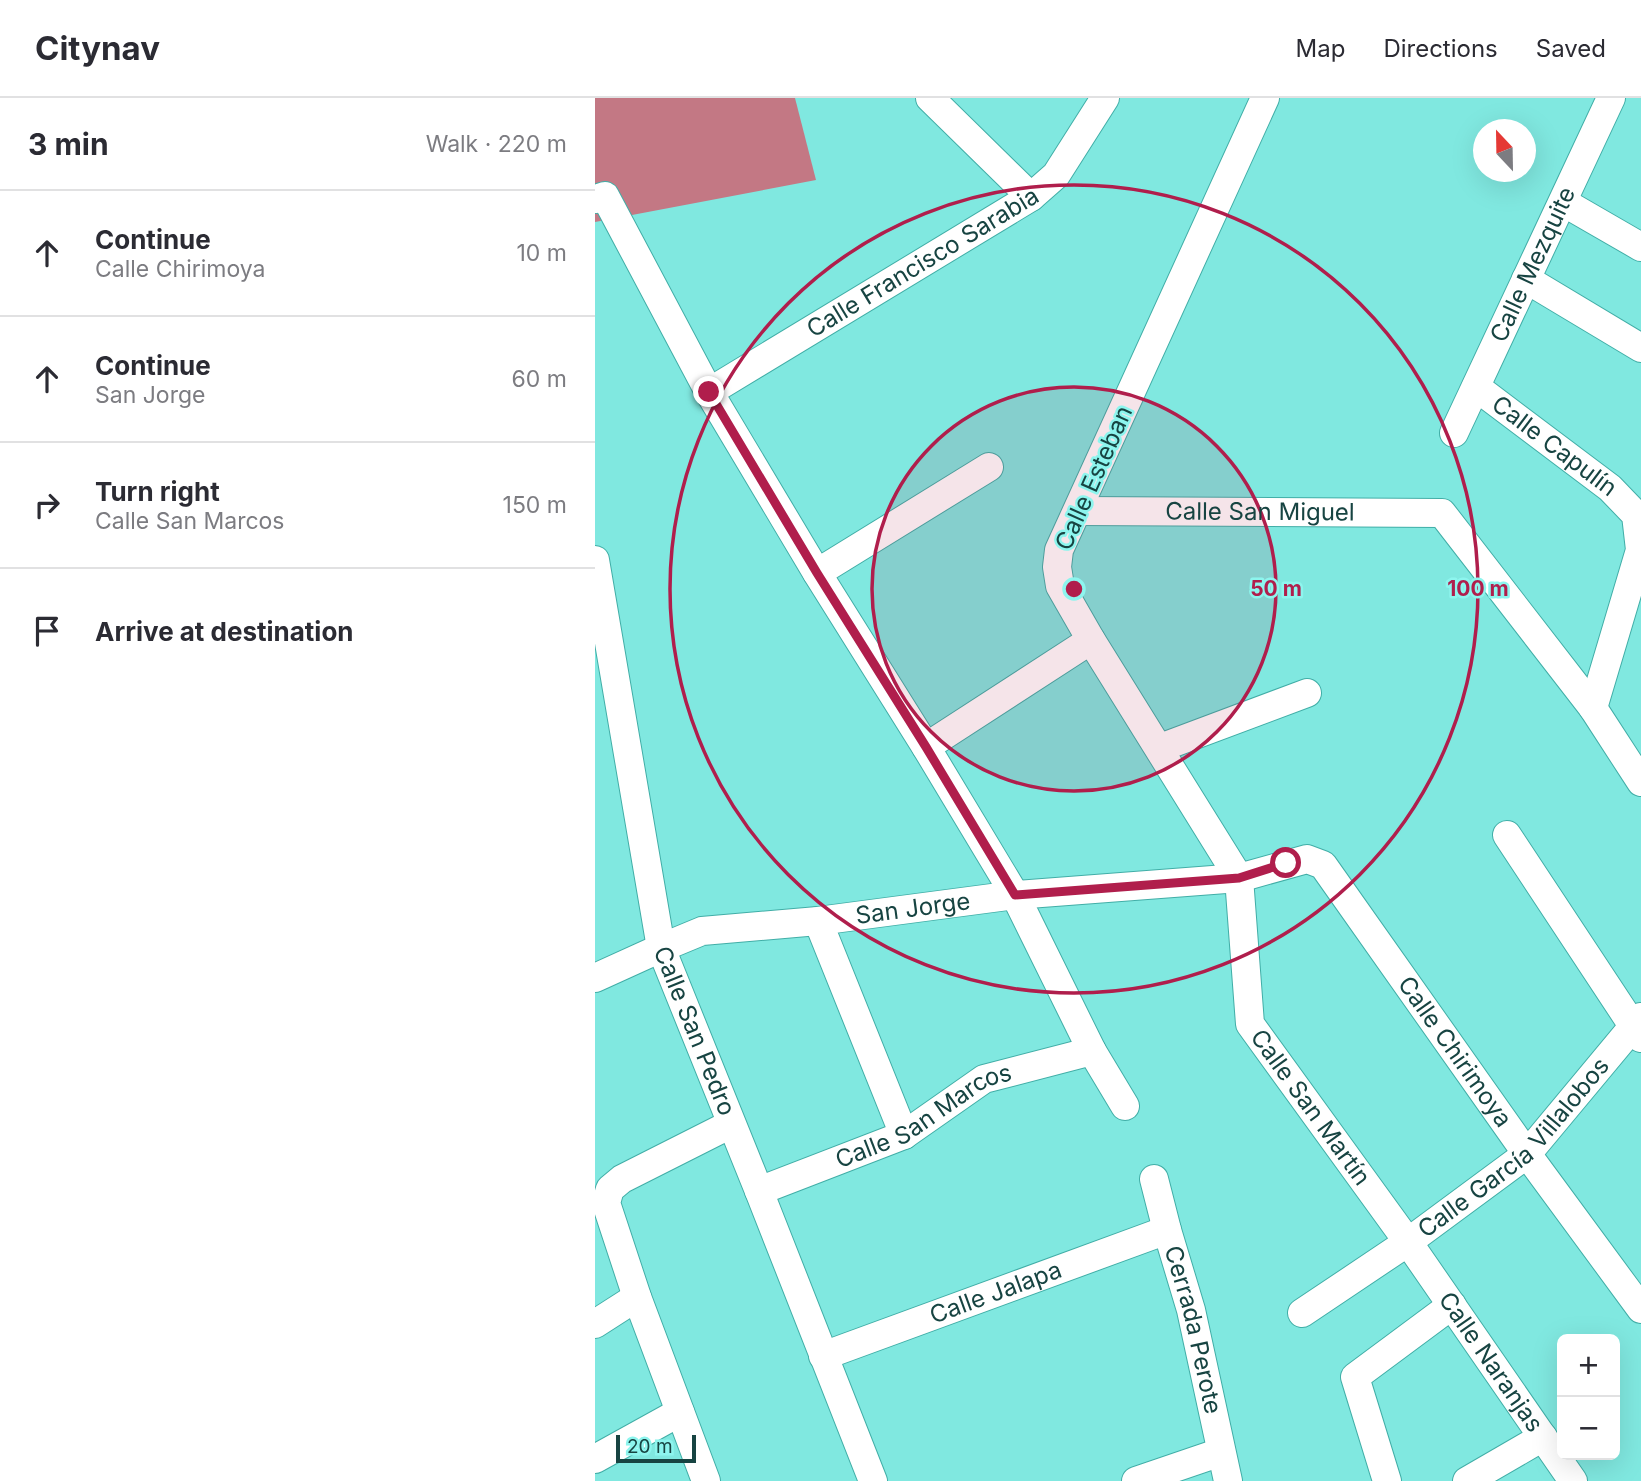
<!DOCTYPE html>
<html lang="en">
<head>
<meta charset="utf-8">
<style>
	:root { --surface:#fff; --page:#f2f2f3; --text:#2b2b33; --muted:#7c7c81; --line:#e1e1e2 }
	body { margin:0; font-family:Inter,sans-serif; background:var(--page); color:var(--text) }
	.controls { position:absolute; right:21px; bottom:21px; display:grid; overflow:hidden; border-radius:10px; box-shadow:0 7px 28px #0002 }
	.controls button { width:63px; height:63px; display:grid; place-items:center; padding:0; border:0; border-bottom:2px solid var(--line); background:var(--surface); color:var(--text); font:35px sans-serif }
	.compass { position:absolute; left:878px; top:21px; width:63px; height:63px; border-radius:50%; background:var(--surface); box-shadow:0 7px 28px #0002; rotate:338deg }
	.scale { position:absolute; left:21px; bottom:18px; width:80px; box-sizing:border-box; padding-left:7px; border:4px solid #174442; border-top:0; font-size:19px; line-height:24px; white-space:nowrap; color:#174442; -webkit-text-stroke:5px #8df5ee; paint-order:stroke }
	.stop { position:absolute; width:21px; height:21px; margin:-16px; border:5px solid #b01e4c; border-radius:50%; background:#fff }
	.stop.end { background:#b01e4c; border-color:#fff; box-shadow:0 2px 7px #0008 }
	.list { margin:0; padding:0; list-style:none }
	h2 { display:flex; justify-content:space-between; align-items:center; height:91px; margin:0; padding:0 28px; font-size:30px }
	h2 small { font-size:23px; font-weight:400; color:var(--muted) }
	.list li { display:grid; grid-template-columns:46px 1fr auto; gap:21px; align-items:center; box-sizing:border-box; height:126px; padding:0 28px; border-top:2px solid var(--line) }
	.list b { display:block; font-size:26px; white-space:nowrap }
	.list p { margin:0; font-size:23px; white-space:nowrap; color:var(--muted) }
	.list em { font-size:23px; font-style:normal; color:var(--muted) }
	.icon { flex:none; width:38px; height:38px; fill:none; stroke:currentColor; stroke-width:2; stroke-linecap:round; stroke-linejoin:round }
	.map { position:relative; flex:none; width:1046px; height:1383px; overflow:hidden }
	header { display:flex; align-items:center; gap:42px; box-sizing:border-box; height:98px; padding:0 35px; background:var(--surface); border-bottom:2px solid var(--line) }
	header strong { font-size:33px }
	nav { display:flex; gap:38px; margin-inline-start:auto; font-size:24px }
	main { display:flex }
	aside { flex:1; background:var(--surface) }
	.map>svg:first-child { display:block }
	.forest { fill:#c37884 }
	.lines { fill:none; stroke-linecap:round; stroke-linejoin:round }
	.minor-casing { stroke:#41aea7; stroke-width:30 }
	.minor { stroke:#fff; stroke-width:28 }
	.route { stroke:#b01e4c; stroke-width:9 }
	.ring { fill:none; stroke:#b01e4c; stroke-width:3.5 }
	.labels { text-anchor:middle; stroke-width:5; stroke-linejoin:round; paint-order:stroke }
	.street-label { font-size:24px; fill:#174442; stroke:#8df5ee }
	.centre { fill:#b01e4c; stroke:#8df5ee; stroke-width:3.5 }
	.ring-label { font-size:21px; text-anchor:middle; font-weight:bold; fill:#b01e4c; stroke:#8df5ee; stroke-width:5; stroke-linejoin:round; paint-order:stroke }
</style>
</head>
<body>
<header>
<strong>Citynav</strong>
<nav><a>Map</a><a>Directions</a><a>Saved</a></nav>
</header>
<main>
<aside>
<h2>3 min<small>Walk · 220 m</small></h2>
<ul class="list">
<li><svg class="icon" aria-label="ahead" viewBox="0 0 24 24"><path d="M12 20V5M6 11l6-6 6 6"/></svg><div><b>Continue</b><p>Calle Chirimoya</p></div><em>10 m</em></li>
<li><svg class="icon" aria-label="ahead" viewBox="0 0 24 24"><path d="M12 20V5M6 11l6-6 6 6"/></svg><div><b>Continue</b><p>San Jorge</p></div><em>60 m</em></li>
<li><svg class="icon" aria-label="right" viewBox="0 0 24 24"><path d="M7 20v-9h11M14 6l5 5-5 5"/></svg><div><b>Turn right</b><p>Calle San Marcos</p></div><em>150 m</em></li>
<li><svg class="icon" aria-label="arrive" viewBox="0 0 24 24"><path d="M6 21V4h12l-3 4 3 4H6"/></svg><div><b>Arrive at destination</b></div></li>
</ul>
</aside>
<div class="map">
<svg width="1046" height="1383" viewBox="0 0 1046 1383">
	<rect width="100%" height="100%" fill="#80e8e0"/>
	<!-- forest -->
	<path class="forest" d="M0 0H200L221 82 0 124Z"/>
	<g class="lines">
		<!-- minor casing -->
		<g class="minor-casing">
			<g id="minor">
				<path d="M335 0 436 99"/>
				<path id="s1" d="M670 0 464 452 462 469 465 488 496 542 644 780 655 926 813 1144 978 1383"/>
				<path d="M0 101 10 98 114 294 222 475 331 649 420 797 497 953 530 1008"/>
				<path d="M968 104 1046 149"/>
				<path d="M931 181 1046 250"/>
				<path id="s2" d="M881 289 1015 390 1041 417 1045 452 998 610"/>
				<path id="s3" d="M114 294 436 99 461 77 510 0"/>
				<path id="s4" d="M859 335 1016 0"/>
				<path id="s5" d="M483 413 847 415 998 610 1046 684"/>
				<path id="s6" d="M0 462 66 850 164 1093 278 1383"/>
				<path d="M222 475 394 369"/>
				<path d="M331 649 496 542"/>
				<path d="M565 650 712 595"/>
				<path d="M912 737 1046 940"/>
				<path d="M223 823 309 1037"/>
				<path id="s7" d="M0 880 66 850 107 833 223 823 420 797 644 780 712 761 728 767 932 1056 1046 1211"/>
				<path id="s8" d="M559 1081 572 1132 596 1212 633 1383"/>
				<path id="s9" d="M164 1093 309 1037 389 981 497 953"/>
				<path id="s10" d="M707 1215 813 1144 932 1056 1046 919"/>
				<path d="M0 1226 42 1199"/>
				<path id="s11" d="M228 1258 572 1132"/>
				<path d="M0 1361 85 1314"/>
				<path d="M111 1383 42 1199 11 1105 15 1091 27 1081 136 1026"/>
				<path d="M541 1383 626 1354"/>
				<path d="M792 1383 760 1279 857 1207"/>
				<path d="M872 1383 948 1339"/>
			</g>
		</g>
		<!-- minor -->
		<use href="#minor" class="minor"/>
	</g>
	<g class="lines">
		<!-- route -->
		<path class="route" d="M114 294 222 475 331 649 420 797 644 780 691 765"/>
	</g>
	<!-- distance rings -->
	<circle cx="479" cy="491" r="202" fill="#b01e4c" fill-opacity=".12"/>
	<g class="ring">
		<circle cx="479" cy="491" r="202"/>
		<circle cx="479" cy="491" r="404"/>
	</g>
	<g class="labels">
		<!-- street labels -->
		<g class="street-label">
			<text dy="8" stroke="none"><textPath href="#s3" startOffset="250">Calle Francisco Sarabia</textPath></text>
			<text dy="8" stroke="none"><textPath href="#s4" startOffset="186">Calle Mezquite</textPath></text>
			<text dy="8" stroke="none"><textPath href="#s2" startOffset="98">Calle Capulín</textPath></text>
			<text transform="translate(499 380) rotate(-66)" y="8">Calle Esteban</text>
			<text dy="8" stroke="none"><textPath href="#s5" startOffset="182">Calle San Miguel</textPath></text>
			<text dy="8" stroke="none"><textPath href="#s7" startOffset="329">San Jorge</textPath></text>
			<text dy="8" stroke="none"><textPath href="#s6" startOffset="483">Calle San Pedro</textPath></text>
			<text dy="8" stroke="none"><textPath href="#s7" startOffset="973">Calle Chirimoya</textPath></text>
			<text dy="8" stroke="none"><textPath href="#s1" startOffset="1125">Calle San Martín</textPath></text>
			<text dy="8" stroke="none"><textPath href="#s9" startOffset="182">Calle San Marcos</textPath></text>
			<text dy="8" stroke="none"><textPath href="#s10" startOffset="270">Calle García Villalobos</textPath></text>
			<text dy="8" stroke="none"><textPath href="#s11" startOffset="184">Calle Jalapa</textPath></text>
			<text dy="8" stroke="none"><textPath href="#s8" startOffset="156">Cerrada Perote</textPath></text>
			<text dy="8" stroke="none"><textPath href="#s1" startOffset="1437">Calle Naranjas</textPath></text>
		</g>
	</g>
	<circle cx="479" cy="491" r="10" class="centre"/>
	<g class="ring-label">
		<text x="681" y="498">50 m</text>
		<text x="883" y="498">100 m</text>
	</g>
</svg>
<div class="controls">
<button>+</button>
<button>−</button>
</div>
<svg class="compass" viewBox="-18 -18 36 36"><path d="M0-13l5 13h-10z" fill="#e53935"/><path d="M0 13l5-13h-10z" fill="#7c7c81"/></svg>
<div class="scale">20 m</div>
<div class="stop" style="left:691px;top:765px"></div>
<div class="stop end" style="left:114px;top:294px"></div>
</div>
</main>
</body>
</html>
